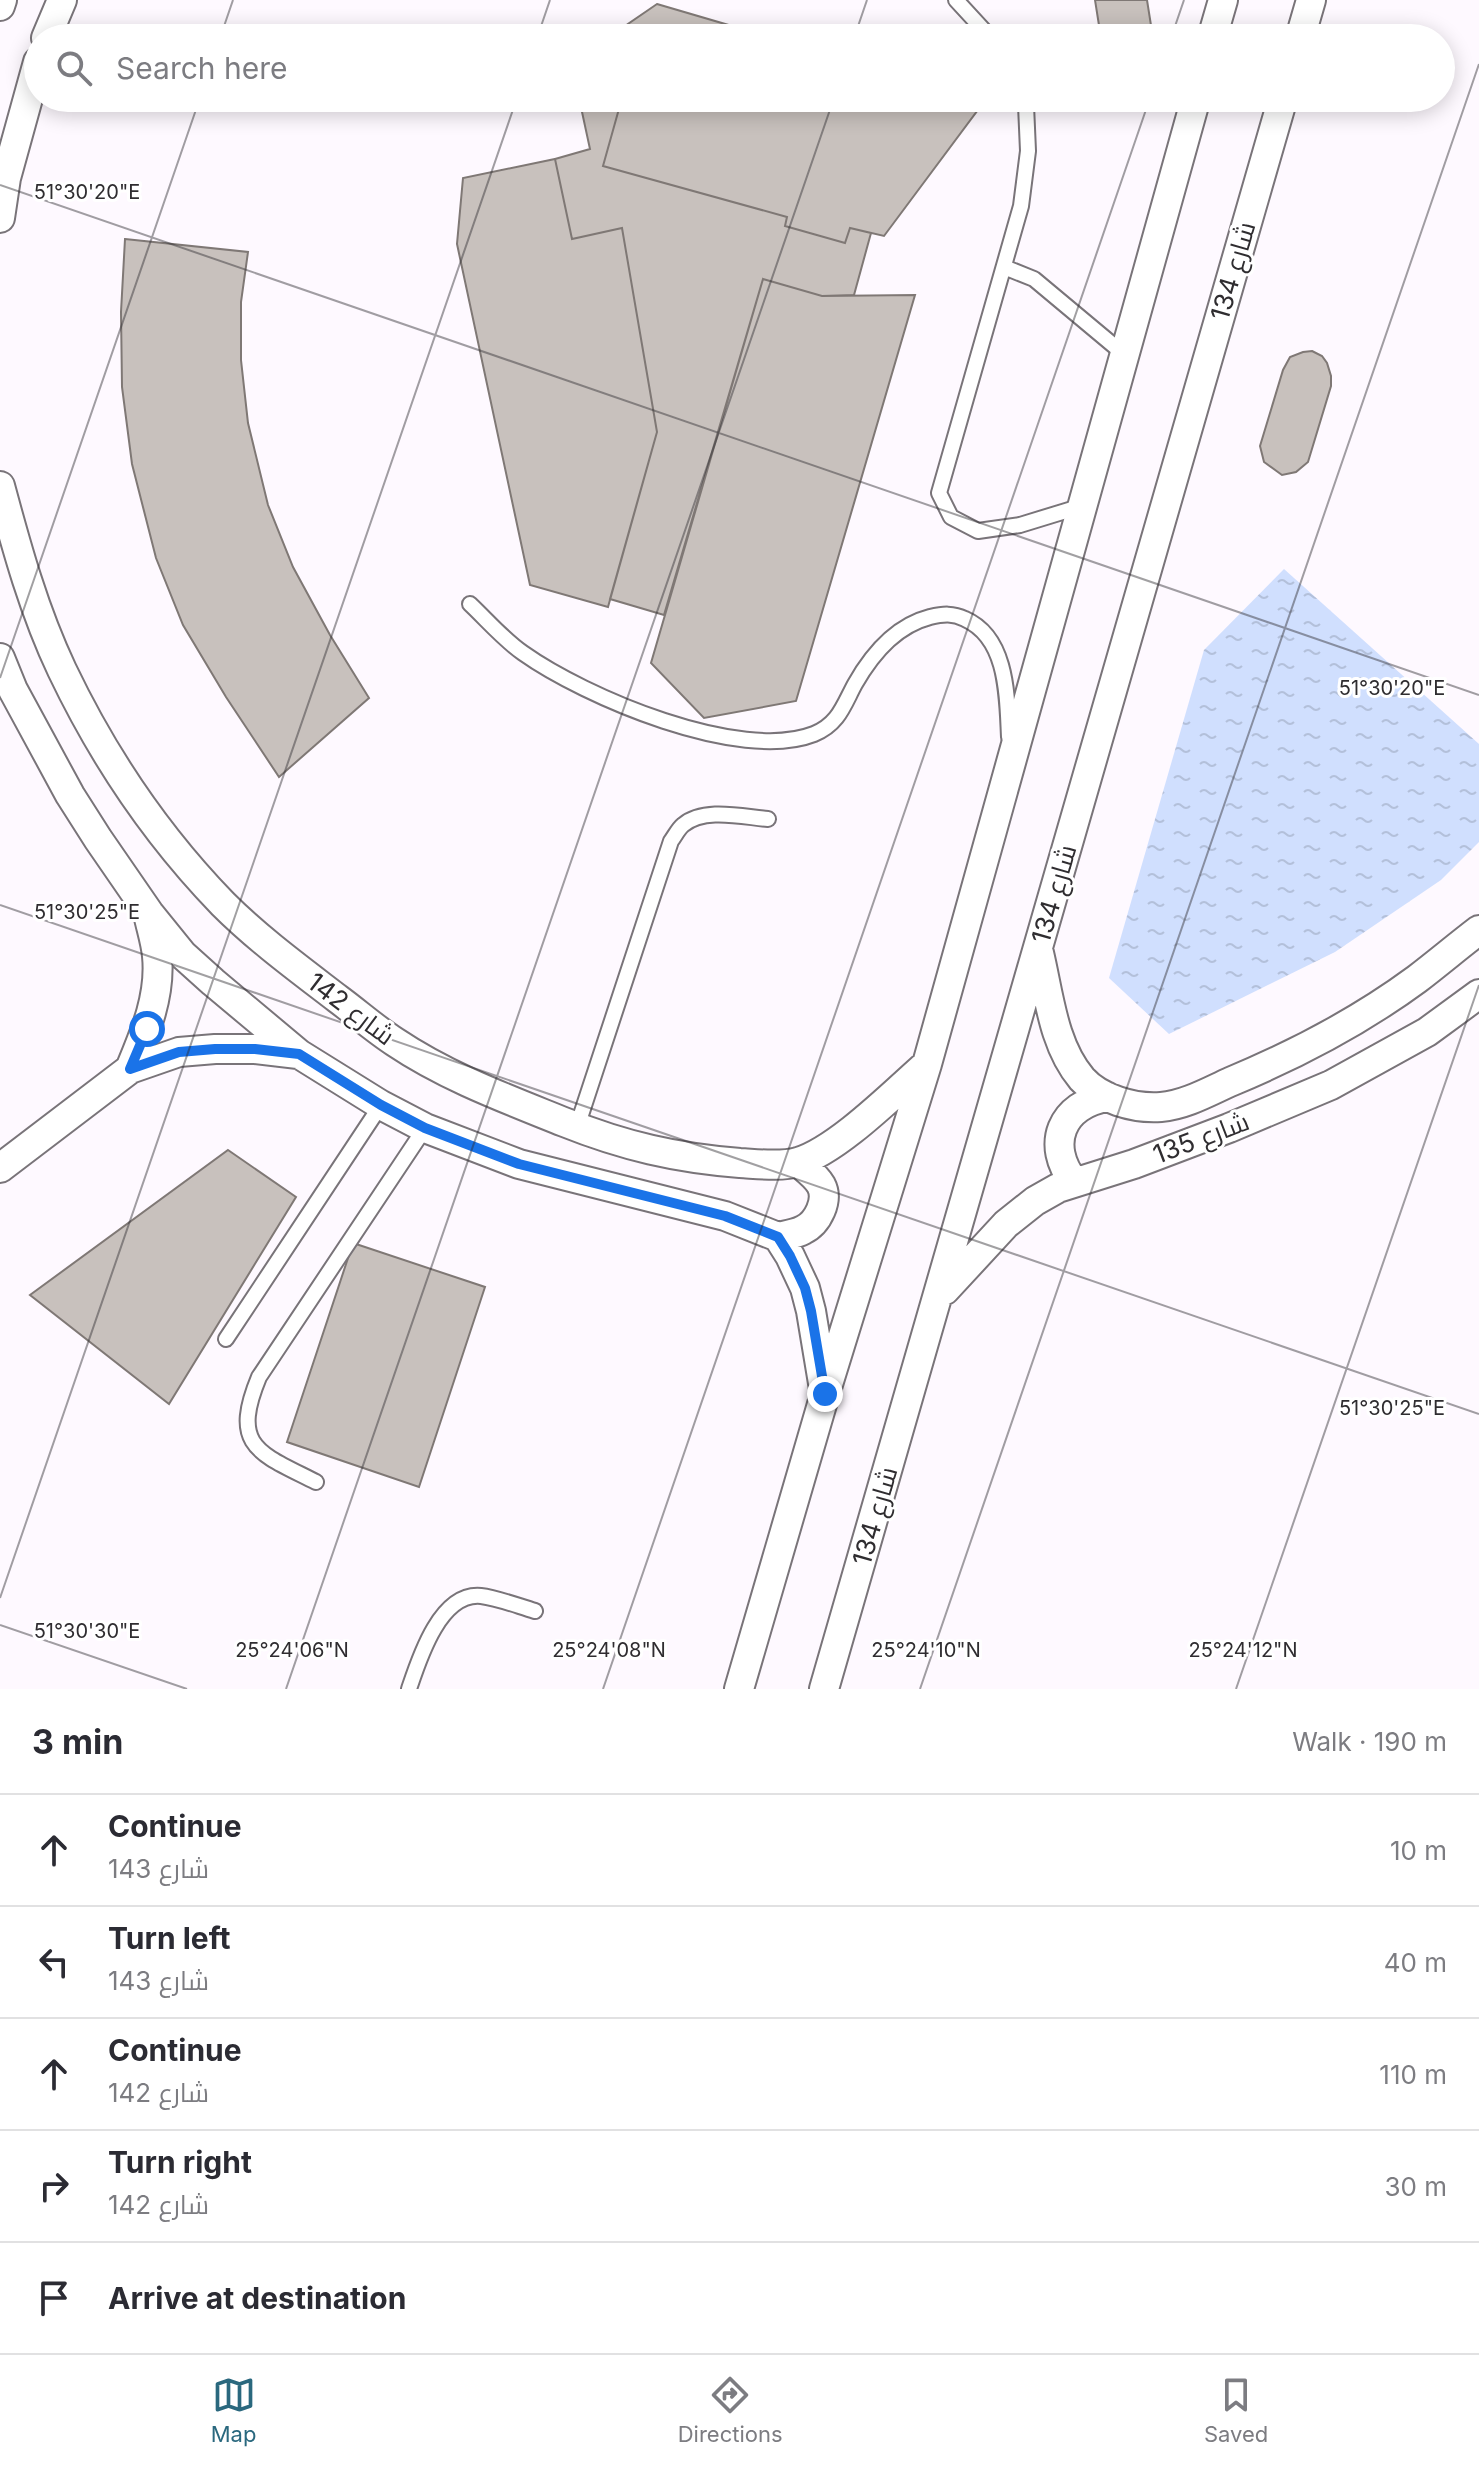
<!DOCTYPE html>
<html lang="en">
<head>
<meta charset="utf-8">
<style>
	:root { --surface:#fff; --page:#f2f2f3; --text:#2b2b33; --muted:#7c7c81; --line:#e1e1e2; --accent:#2a687e }
	body { margin:0; font-family:Inter,Cairo,sans-serif; background:var(--page); color:var(--text) }
	.stop { position:absolute; width:24px; height:24px; margin:-18px; border:6px solid #1a73e8; border-radius:50%; background:#fff }
	.stop.end { background:#1a73e8; border-color:#fff; box-shadow:0 2px 8px #0008 }
	.list { margin:0; padding:0; list-style:none }
	h2 { display:flex; justify-content:space-between; align-items:center; height:104px; margin:0; padding:0 32px; font-size:34px }
	h2 small { font-size:26px; font-weight:400; color:var(--muted) }
	.list li { display:grid; grid-template-columns:52px 1fr auto; gap:24px; align-items:center; box-sizing:border-box; height:112px; padding:0 32px; border-top:2px solid var(--line) }
	.list b { display:block; font-size:30px; white-space:nowrap }
	.list p { margin:0; font-size:26px; white-space:nowrap; color:var(--muted) }
	.list em { font-size:26px; font-style:normal; color:var(--muted) }
	.icon { flex:none; width:44px; height:44px; fill:none; stroke:currentColor; stroke-width:2; stroke-linecap:round; stroke-linejoin:round }
	.map { position:relative; flex:none; width:1479px; height:1689px; overflow:hidden }
	.search { position:absolute; background:var(--surface); box-shadow:0 4px 20px #0003; left:24px; right:24px; top:24px; height:88px; display:flex; align-items:center; gap:20px; box-sizing:border-box; padding:0 28px; border-radius:44px; color:var(--muted); font-size:30px }
	.sheet { height:664px; background:var(--surface) }
	nav { display:flex; justify-content:space-around; align-items:center; box-sizing:border-box; height:112px; border-top:2px solid var(--line); background:var(--surface); font-size:22px; color:var(--muted) }
	nav a { display:grid; justify-items:center; gap:4px }
	nav .on { color:var(--accent) }
	.map>svg:first-child { display:block }
	.water { fill:url(#water-ripples) }
	.building { fill:#c8c1bd; stroke:#7f7875; stroke-width:2 }
	.lines { fill:none; stroke-linecap:round; stroke-linejoin:round }
	.service-casing { stroke:#797479; stroke-width:18 }
	.minor-casing { stroke:#797479; stroke-width:32 }
	.service { stroke:#fff; stroke-width:14 }
	.minor { stroke:#fff; stroke-width:28 }
	.route { stroke:#1a73e8; stroke-width:10 }
	.ticks { fill:none; stroke:#2f2d30; stroke-width:2; stroke-opacity:0.45 }
	.labels { text-anchor:middle; stroke-width:6; stroke-linejoin:round; paint-order:stroke }
	.street-label { font-size:26px; fill:#2f2d30; stroke:#fff }
	.ticks-label { font-size:20px; text-anchor:middle; fill:#2f2d30; stroke:#fff; stroke-width:6; stroke-linejoin:round; paint-order:stroke }
</style>
</head>
<body>
<div class="map">
<svg width="1479" height="1689" viewBox="0 0 1479 1689">
	<defs>
		<pattern id="water-ripples" width="26" height="14" patternUnits="userSpaceOnUse" patternTransform="scale(2)"><rect width="26" height="14" fill="#d0dffe"/><path d="M2 4q2-2 4 0t4 0M15 11q2-2 4 0t4 0" fill="none" stroke="#b3c0da"/></pattern>
	</defs>
	<rect width="100%" height="100%" fill="#fef9ff"/>
	<!-- water -->
	<path class="water" d="M1284 569 1479 744V842L1441 880 1335 952 1169 1034 1109 978 1204 650Z"/>
	<!-- building -->
	<path class="building" d="M1095 0H1147L1153 38H1101Z
		M657 4 773 38H634L625 26Z
		M625 26 634 38H605Z
		M579 98H622L603 166 787 217 785 226 845 243 850 228 871 233 854 295 822 296 763 279 664 615 610 599 657 432 622 228 572 239 555 159 590 149Z
		M622 98H982L986 99 884 236 850 228 845 243 785 226 787 217 603 166Z
		M555 159 572 239 622 228 657 432 608 607 530 585 457 244 463 178Z
		M125 239 248 252 241 302V360L248 423 268 505 293 567 330 635 369 698 279 777 226 697 183 625 156 558 132 464 122 387 121 312Z
		M763 279 822 296 915 295 796 701 704 718 651 663Z
		M1312 351 1322 356 1327 363 1331 376V386L1308 462 1296 472 1282 475 1264 462 1260 446 1283 370 1290 357 1303 352Z
		M228 1150 296 1197 169 1404 30 1295Z
		M353 1243 485 1287 419 1487 287 1442Z"/>
	<g class="lines">
		<!-- service casing -->
		<g class="service-casing">
			<path id="service" d="M956 0 991 38
				M1023 98 1026 105 1028 151 1021 206 939 493 951 517 978 531 1020 525 1082 506
				M1004 267 1034 279 1125 355
				M470 604C487 620 504 640 523 653 585 697 740 763 814 734 839 724 844 704 855 684 872 654 895 626 930 617 943 614 953 613 965 619 1008 638 1007 697 1009 737
				M577 1127 671 841C675 836 678 829 683 825 704 807 743 817 768 819
				M226 1339 381 1105
				M316 1482C259 1453 230 1447 259 1377L425 1128
				M409 1689C419 1659 440 1592 481 1596 498 1598 518 1606 535 1611"/>
		</g>
		<!-- minor casing -->
		<g class="minor-casing">
			<path id="minor" d="M0 6 2 0
				M46 38 62 0
				M1212 38 1223 0
				M1300 38 1311 0
				M0 218 6 178 38 62
				M0 486C17 549 34 611 62 670 103 756 157 836 223 904 258 939 299 969 338 999 357 1013 375 1029 395 1042 447 1077 507 1099 564 1122 624 1146 676 1158 740 1163 758 1164 781 1167 798 1162 838 1150 895 1092 927 1064
				M0 658 13 690 70 795 98 839 149 913 183 955 213 982 299 1054 381 1105 425 1128 519 1164 725 1216 778 1237 790 1256 805 1288 811 1311 824 1389
				M1039 953C1049 995 1053 1045 1082 1079 1100 1099 1134 1109 1161 1107 1185 1105 1208 1092 1230 1082 1295 1055 1360 1021 1417 979 1438 963 1458 946 1479 930
				M130 1069C145 1033 161 996 157 956 156 944 152 931 149 918
				M0 1168 130 1069 179 1052 215 1049H255L298 1054
				M1074 1182C1045 1145 1061 1104 1108 1097
				M778 1237C786 1235 796 1234 803 1230 818 1223 829 1200 821 1185 816 1176 806 1169 798 1162
				M945 1290 1006 1224 1035 1201 1058 1188 1134 1164 1229 1128 1331 1085 1427 1032 1479 994
				M739 1689 825 1394 927 1064 1196 98
				M824 1689 1283 98"/>
		</g>
		<!-- service -->
		<use href="#service" class="service"/>
		<!-- minor -->
		<use href="#minor" class="minor"/>
	</g>
	<g class="lines">
		<!-- route -->
		<path class="route" d="M147 1029 130 1069 179 1052 215 1049H255L299 1054 381 1105 425 1128 519 1164 725 1216 778 1237 790 1256 805 1288 811 1311 825 1394"/>
	</g>
	<!-- ticks -->
	<path class="ticks" d="M220 38 233 0M537 38 550 0M854 38 867 0M1171 38 1184 0M0 185 1479 695M0 678 200 98M0 905 1479 1414M0 1598 517 98M0 1625 187 1689M286 1689 834 98M603 1689 1150 98M920 1689 1479 64M1236 1689 1479 985"/>
	<g class="labels">
		<!-- street labels -->
		<g class="street-label">
			<text transform="translate(1233 271) rotate(-74)" y="9">شارع 134</text>
			<text transform="translate(1054 894) rotate(-74)" y="9">شارع 134</text>
			<text transform="translate(351 1009) rotate(37)" y="9">شارع 142</text>
			<text transform="translate(1201 1138) rotate(-21)" y="9">شارع 135</text>
			<text transform="translate(875 1516) rotate(-74)" y="9">شارع 134</text>
		</g>
	</g>
	<g class="ticks-label">
		<text x="87" y="199">51°30'20"E</text>
		<text x="1392" y="695">51°30'20"E</text>
		<text x="87" y="919">51°30'25"E</text>
		<text x="1392" y="1415">51°30'25"E</text>
		<text x="87" y="1638">51°30'30"E</text>
		<text x="292" y="1657">25°24'06"N</text>
		<text x="609" y="1657">25°24'08"N</text>
		<text x="926" y="1657">25°24'10"N</text>
		<text x="1243" y="1657">25°24'12"N</text>
	</g>
</svg>
<div class="stop" style="left:147px;top:1029px"></div>
<div class="stop end" style="left:825px;top:1394px"></div>
<div class="search"><svg class="icon" aria-label="search" viewBox="0 0 24 24"><circle cx="10" cy="10" r="6"/><path d="M15 15l6 6"/></svg>Search here</div>
</div>
<section class="sheet">
<h2>3 min<small>Walk · 190 m</small></h2>
<ul class="list">
<li><svg class="icon" aria-label="ahead" viewBox="0 0 24 24"><path d="M12 20V5M6 11l6-6 6 6"/></svg><div><b>Continue</b><p>شارع 143</p></div><em>10 m</em></li>
<li><svg class="icon" aria-label="left" viewBox="0 0 24 24"><path d="M17 20v-9H6M10 6l-5 5 5 5"/></svg><div><b>Turn left</b><p>شارع 143</p></div><em>40 m</em></li>
<li><svg class="icon" aria-label="ahead" viewBox="0 0 24 24"><path d="M12 20V5M6 11l6-6 6 6"/></svg><div><b>Continue</b><p>شارع 142</p></div><em>110 m</em></li>
<li><svg class="icon" aria-label="right" viewBox="0 0 24 24"><path d="M7 20v-9h11M14 6l5 5-5 5"/></svg><div><b>Turn right</b><p>شارع 142</p></div><em>30 m</em></li>
<li><svg class="icon" aria-label="arrive" viewBox="0 0 24 24"><path d="M6 21V4h12l-3 4 3 4H6"/></svg><div><b>Arrive at destination</b></div></li>
</ul>
</section>
<nav>
<a class="on"><svg class="icon" aria-label="map" viewBox="0 0 24 24"><path d="M3 6l6-2 6 2 6-2v14l-6 2-6-2-6 2zM9 4v14M15 6v14"/></svg>Map</a>
<a><svg class="icon" aria-label="directions" viewBox="0 0 24 24"><path d="M12 3l9 9-9 9-9-9zM9 14v-3h6M13 9l2 2-2 2"/></svg>Directions</a>
<a><svg class="icon" aria-label="saved" viewBox="0 0 24 24"><path d="M7 4h10v16l-5-4-5 4z"/></svg>Saved</a>
</nav>
</body>
</html>
